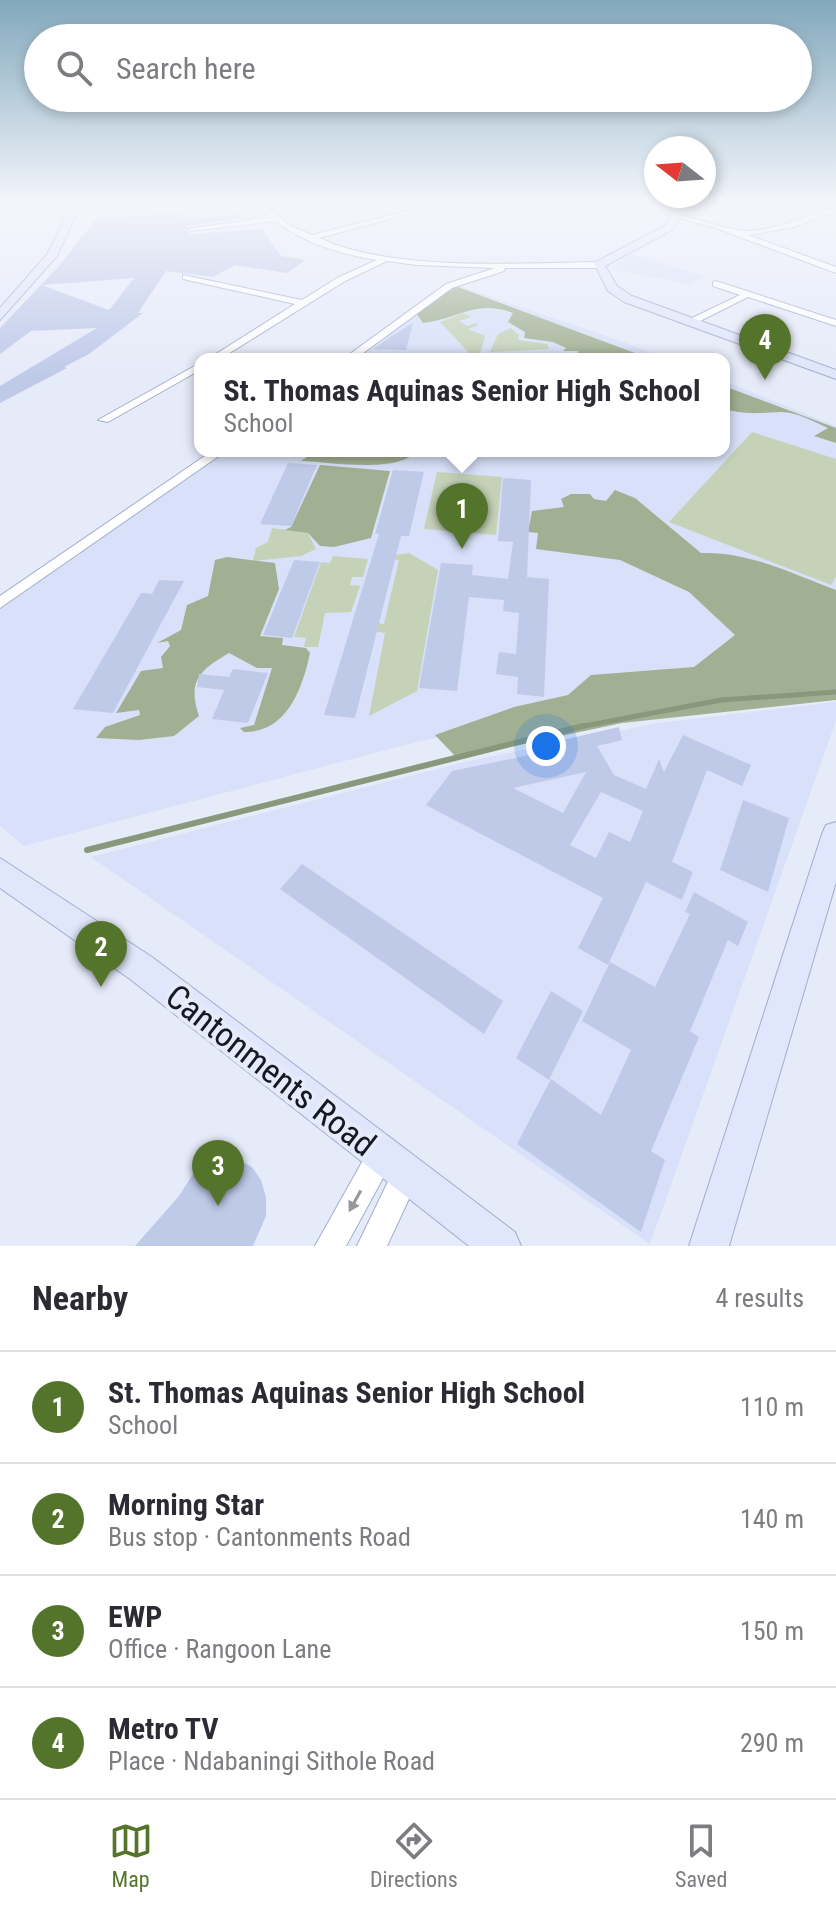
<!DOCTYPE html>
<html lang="en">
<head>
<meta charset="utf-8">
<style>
	:root { --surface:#fff; --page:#f2f2f3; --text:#2b2b33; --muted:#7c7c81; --line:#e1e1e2; --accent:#55742b }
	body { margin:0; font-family:"Roboto Condensed",sans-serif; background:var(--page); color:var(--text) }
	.compass { position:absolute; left:644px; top:136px; width:72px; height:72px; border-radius:50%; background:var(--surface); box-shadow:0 4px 12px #0003; rotate:287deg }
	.you { position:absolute; left:546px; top:746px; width:28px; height:28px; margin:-20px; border:6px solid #fff; border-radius:50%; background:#1a73e8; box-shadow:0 0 0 12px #1a73e833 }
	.badge { display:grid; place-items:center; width:52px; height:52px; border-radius:50%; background:var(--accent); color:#fff; font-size:26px; font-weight:700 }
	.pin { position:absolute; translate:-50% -66px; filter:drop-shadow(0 2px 4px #0008) }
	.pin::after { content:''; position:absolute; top:42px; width:28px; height:24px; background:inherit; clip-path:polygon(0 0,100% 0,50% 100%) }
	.popup { position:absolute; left:194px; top:353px; width:536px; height:104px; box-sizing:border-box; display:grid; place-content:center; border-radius:16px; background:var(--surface); filter:drop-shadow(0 2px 6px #0005); font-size:26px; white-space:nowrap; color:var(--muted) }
	.popup b { font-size:30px; color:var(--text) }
	.popup::after { content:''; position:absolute; left:50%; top:100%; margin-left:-16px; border:16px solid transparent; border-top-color:var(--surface) }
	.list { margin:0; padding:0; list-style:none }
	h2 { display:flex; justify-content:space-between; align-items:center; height:104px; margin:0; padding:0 32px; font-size:34px }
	h2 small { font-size:26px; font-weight:400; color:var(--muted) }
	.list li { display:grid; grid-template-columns:52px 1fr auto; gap:24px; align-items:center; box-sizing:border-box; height:112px; padding:0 32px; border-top:2px solid var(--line) }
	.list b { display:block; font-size:30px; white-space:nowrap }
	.list p { margin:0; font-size:26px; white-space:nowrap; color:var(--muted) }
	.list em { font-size:26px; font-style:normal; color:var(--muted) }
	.icon { flex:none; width:44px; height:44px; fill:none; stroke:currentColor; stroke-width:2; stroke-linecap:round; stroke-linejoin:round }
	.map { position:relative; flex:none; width:836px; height:1246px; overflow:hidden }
	.search { position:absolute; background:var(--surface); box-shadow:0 4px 12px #0003; left:24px; right:24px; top:24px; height:88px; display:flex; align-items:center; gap:20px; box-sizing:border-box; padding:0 28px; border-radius:44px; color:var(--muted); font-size:30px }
	.sheet { height:552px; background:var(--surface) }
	nav { display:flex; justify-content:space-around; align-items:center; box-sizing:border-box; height:112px; border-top:2px solid var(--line); background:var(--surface); font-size:22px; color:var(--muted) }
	nav a { display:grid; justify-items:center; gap:4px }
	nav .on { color:var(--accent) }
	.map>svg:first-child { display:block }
	.built { fill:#d8e1f9 }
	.green { fill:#c5d2b8 }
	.forest { fill:#a1b092 }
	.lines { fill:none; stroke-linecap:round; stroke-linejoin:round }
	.stream-far1 { stroke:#89977a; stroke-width:5 }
	.stream { stroke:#89977a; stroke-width:6 }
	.building { fill:#bfcae9; fill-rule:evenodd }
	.street-casing { stroke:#a2adcd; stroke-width:2 }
	.secondary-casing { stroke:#a2adcd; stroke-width:2 }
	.street { fill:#fff; fill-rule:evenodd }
	.secondary { fill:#e0e6fb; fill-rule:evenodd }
	.oneway { fill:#96989c }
	.labels { text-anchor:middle; stroke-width:8; stroke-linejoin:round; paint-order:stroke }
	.near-street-label { font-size:34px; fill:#151924; stroke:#e6ebf9 }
</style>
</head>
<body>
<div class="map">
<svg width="836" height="1246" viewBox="0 0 836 1246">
	<rect width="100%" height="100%" fill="#e6ebf9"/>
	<!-- built -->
	<path class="built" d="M632 254 704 276 689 284 614 270 616 263Z
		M457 285 618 340 667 359H352L446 289Z
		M724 381 836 426V677L679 687 416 742 24 846 0 826V609L227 451H724Z
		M836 702V721L650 1244 91 857 469 761 658 723Z"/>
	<!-- green -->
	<path class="green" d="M463 313 471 317 459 321 467 326 475 323 479 325 468 329 485 336 480 354 472 356 440 322Z
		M511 328 519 335 518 340 547 344 549 349 490 352 498 334Z
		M752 432 836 459V577L831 585 669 522Z
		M437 472 502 477 496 535 424 529Z
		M272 528 308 533 316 549 301 556 253 561 256 548 268 542Z
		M409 553 438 570 417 691 369 716 385 633 358 629 362 620 384 624 399 560 377 558Z
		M333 556 368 559 363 577H352L350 585 360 586 351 612 325 613 318 647H304L306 638 294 637 321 562 330 563Z"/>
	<!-- forest -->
	<path class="forest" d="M458 287 651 359H632L616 354 577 357 578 351H563L566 348 553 342 524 338 525 332 508 322 513 313C476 299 459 319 423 323L416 313 450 288Z
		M724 386 836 428V443L814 436 828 428C815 422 795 411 780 412 756 413 748 415 724 409Z
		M316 451H417C397 474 331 462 301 461Z
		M320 465 390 471 371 538 334 547 320 546 308 533 285 530 291 527Z
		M615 490 635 498 701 553C748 551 793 574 836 590V700L622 723 457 758 435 735 514 707 568 695 591 675 694 667 735 635 689 592 620 560 536 549 538 533 528 532 532 511 564 507 561 499 571 494H590L594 499 606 501Z
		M227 557 275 563 279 589 260 636 283 638 282 645 306 648 310 653C303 687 287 733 244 732L240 728 254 725 272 668H257L229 653C200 670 187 681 199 716L174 736 139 740 96 738 105 727 140 715 139 710 116 713 141 671 163 668 161 657 170 646 168 641 157 643 181 630 187 605 208 596 215 560Z"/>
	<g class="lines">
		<!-- stream-far1 -->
		<path class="stream-far1" d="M574 728 721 700 836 692"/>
		<!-- stream -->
		<path class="stream" d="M87 850 583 726"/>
	</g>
	<!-- building -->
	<path class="building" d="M181 213V219L242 214V218L187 226 184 230 191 234 262 229 281 256 306 260 287 273 235 265 213 277 166 271 138 313H143L89 354 64 367 67 368 0 403V386L97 328 31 331 0 354V328L59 266 97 218ZM134 278 109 310 42 285Z
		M413 323 406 350 373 349 390 337Z
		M288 463 317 465 291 526 260 524Z
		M393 470 424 472 409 536H401L355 718 324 715 379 534H375Z
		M503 478 531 480 527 577 549 579 544 697 517 694 518 677 496 674 499 652 516 654 519 613 503 611 504 600 469 597 457 691 419 688 441 563 473 565 472 575 508 579 513 542 498 541Z
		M294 560 320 562 292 638 263 635Z
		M159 580 184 581 113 713 73 709 141 593 152 594Z
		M233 669 268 673 248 723 212 719 224 690 197 687 199 674 229 677Z
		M619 727 622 740 597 746 614 775 646 789 659 759 664 772 683 735 751 765 742 786 707 770 672 862 693 872 682 900 646 882 608 965 578 948 603 898 426 805 452 771 549 751 545 744ZM586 772 563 813 513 788ZM601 792 643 811 630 842 609 832 596 858 570 845Z
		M743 800 789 818 768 892 720 870Z
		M302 864 503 1001 484 1034 280 889Z
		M694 892 748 922 738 946 728 940 690 1031 699 1037 651 1151 665 1160 641 1232 517 1144 551 1079 601 1115 631 1050 582 1021 610 962 655 987 690 914 685 912Z
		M551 991 583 1011 549 1080 516 1058Z
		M224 1159 238 1160 252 1167 261 1180 266 1197V1216L253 1246H135L179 1196 193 1174 208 1164Z"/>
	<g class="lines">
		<!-- street casing -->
		<g class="street-casing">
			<path id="street" d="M254 202H261L291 226 312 235 443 202H454L319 238C393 272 516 263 598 262L602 265 598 268H505L504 271 452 288 355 359H343L446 284 495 268 417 265 387 261 345 281 220 359H208L295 304 183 279V275L302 300 339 277 377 260C343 255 303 243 276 221L191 231 187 229 271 217Z
				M836 207V211L794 227 748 235 836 267V273L713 227 671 216 675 214C696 218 716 226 737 230 762 236 811 214 836 207Z
				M716 281 836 320V326L748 297 692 325H686V321L740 295 713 286V282Z
				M200 363V370L108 422 98 420Z
				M212 451H226L0 608V596Z
				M381 1142 391 1146 395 1156 346 1246H315L371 1146Z
				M406 1161 416 1165 420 1175 387 1246H357L396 1165Z"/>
		</g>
		<!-- secondary casing -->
		<g class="secondary-casing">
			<path id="secondary" d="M72 202H82L57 256 0 320V308L48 253Z
				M670 202H680L679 221 672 230 605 266 617 286 632 296 836 370V379L624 302 608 291 594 263 664 226 669 221Z
				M836 822V882L729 1246H689L822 834 826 825Z
				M0 858 152 957 515 1232 521 1246H469L130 979 0 888Z"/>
		</g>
		<!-- street -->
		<use href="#street" class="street"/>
		<!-- secondary -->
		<use href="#secondary" class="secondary"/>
	</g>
	<!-- one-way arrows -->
	<defs><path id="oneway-solid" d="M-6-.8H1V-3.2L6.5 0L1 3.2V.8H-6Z" transform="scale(2)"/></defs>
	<use class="oneway" href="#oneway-solid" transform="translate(355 1201) rotate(119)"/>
	<!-- sky -->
	<linearGradient id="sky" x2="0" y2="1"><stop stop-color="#82a8bc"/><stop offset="0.54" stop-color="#f4f6fc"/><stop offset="1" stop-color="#f4f6fc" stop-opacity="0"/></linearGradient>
	<rect width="836" height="376" fill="url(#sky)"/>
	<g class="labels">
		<!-- near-street labels -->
		<g class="near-street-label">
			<text transform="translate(271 1070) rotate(38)" y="12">Cantonments Road</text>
		</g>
	</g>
</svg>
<svg class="compass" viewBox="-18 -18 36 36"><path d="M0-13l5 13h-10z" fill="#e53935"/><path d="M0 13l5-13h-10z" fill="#7c7c81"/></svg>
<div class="you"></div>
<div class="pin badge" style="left:462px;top:549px">1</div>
<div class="popup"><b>St. Thomas Aquinas Senior High School</b>School</div>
<div class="pin badge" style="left:101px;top:987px">2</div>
<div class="pin badge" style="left:218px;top:1206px">3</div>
<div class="pin badge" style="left:765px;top:380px">4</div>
<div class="search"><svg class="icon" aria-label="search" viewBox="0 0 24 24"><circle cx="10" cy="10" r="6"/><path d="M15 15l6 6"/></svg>Search here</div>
</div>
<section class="sheet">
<h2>Nearby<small>4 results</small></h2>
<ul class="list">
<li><span class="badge">1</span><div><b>St. Thomas Aquinas Senior High School</b><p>School</p></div><em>110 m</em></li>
<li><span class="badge">2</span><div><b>Morning Star</b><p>Bus stop · Cantonments Road</p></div><em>140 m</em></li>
<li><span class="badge">3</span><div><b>EWP</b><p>Office · Rangoon Lane</p></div><em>150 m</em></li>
<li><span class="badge">4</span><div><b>Metro TV</b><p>Place · Ndabaningi Sithole Road</p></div><em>290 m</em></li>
</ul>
</section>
<nav>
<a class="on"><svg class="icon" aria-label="map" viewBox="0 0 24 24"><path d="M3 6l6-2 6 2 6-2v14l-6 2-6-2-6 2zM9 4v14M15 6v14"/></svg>Map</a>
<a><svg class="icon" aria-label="directions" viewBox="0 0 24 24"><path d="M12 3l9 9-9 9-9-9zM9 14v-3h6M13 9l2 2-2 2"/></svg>Directions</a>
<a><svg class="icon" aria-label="saved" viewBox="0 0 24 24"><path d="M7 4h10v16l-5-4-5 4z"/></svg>Saved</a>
</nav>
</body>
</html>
